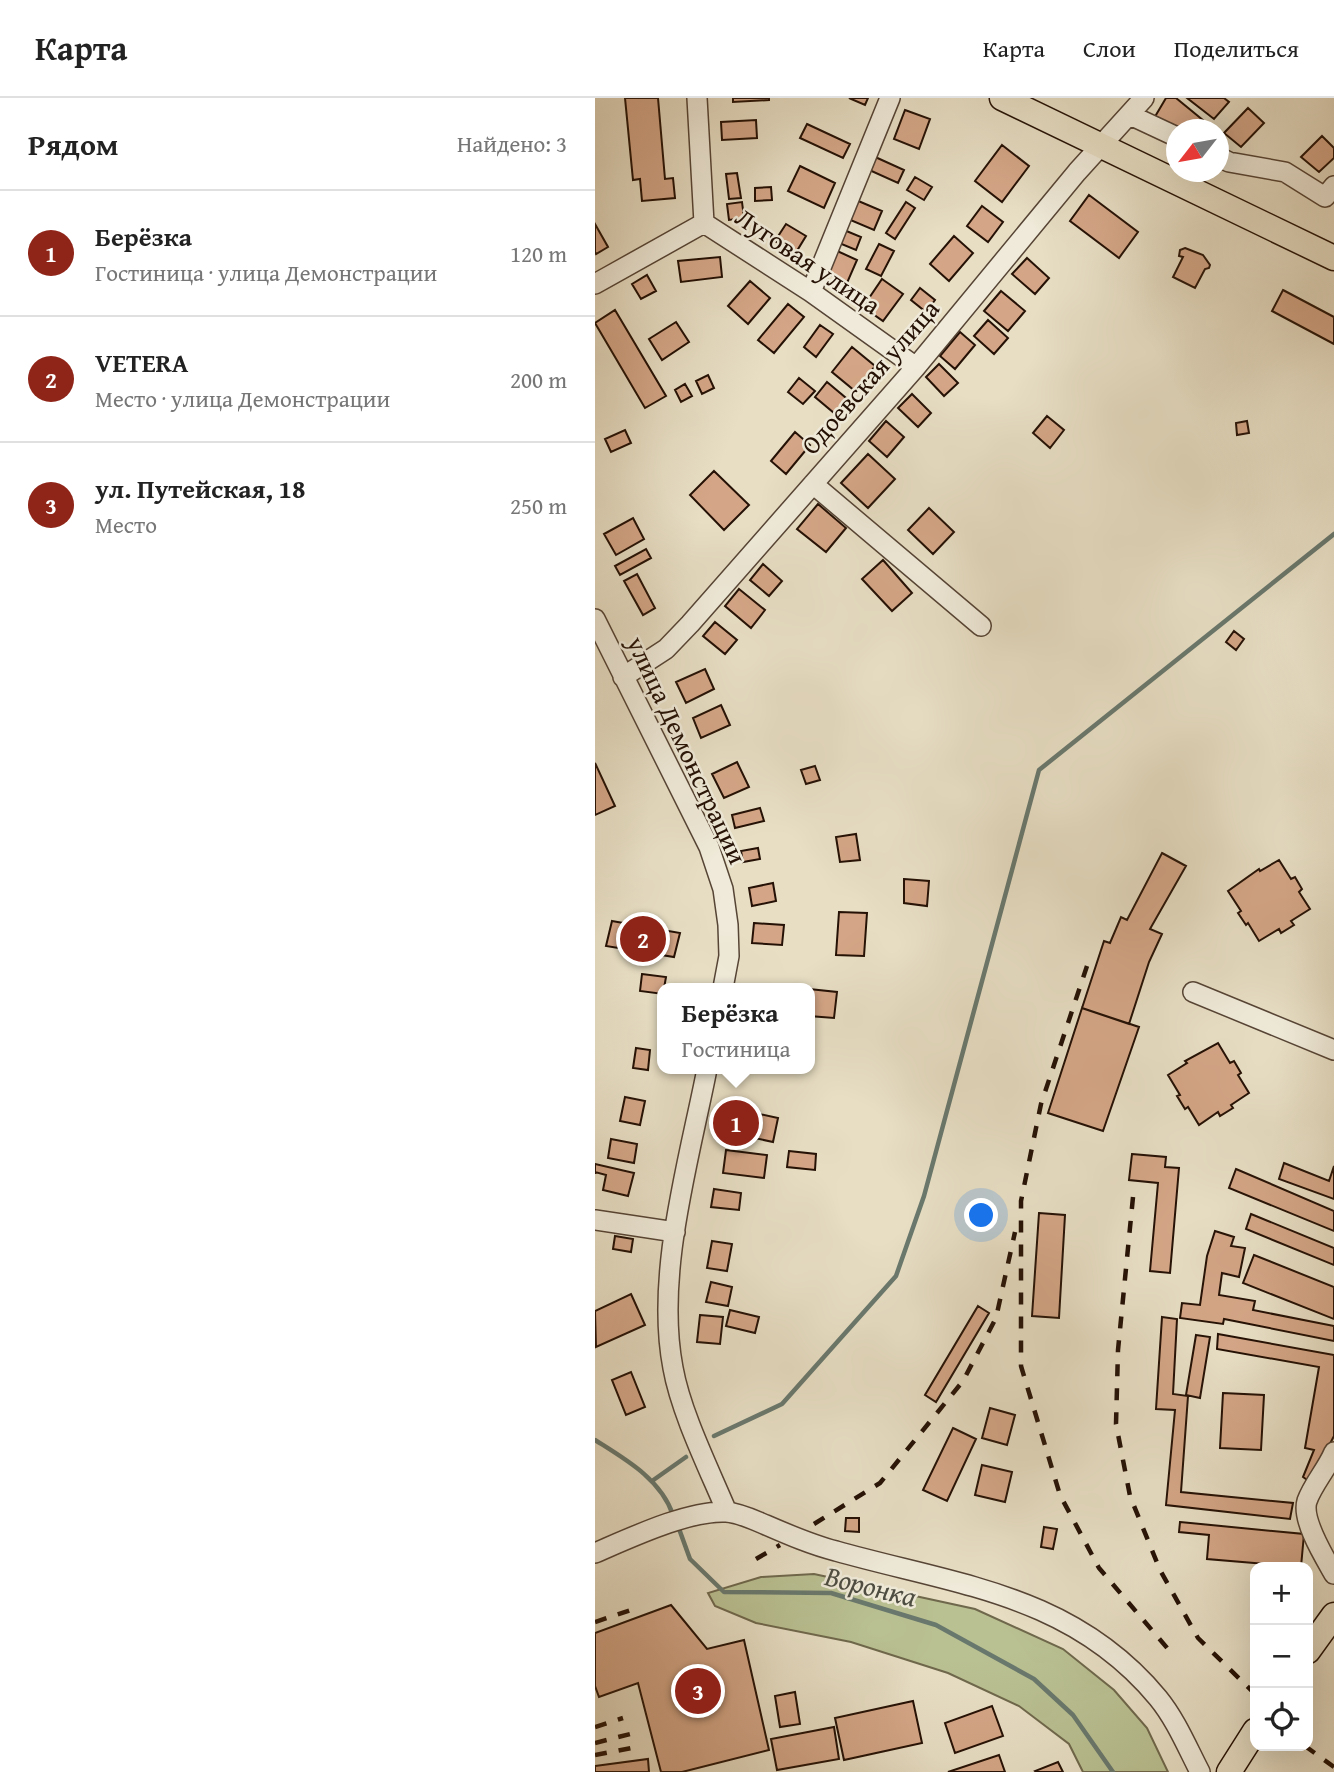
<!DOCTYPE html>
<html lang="ru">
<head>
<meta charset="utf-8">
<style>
	:root { --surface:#fff; --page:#f2f2f2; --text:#222; --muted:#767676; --line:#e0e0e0; --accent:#8f2418 }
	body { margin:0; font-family:"Gentium Book Plus",serif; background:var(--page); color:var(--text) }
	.controls { position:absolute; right:21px; bottom:21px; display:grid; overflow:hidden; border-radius:14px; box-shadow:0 7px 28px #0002 }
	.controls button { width:63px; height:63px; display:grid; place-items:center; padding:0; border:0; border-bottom:2px solid var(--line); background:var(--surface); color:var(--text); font:35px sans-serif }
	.compass { position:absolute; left:571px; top:21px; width:63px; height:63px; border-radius:50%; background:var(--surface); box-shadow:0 7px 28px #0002; rotate:239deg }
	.you { position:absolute; left:387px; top:1118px; width:24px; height:24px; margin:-18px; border:5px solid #fff; border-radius:50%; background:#1a73e8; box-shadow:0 0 0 10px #1a73e833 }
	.badge { display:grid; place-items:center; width:46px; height:46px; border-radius:50%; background:var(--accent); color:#fff; font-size:23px; font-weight:700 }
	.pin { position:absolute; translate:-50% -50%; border:4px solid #fff; box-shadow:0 2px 7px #0006 }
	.popup { position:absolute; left:62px; top:885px; width:158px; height:91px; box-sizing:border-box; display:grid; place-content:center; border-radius:14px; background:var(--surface); filter:drop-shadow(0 2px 5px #0005); font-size:23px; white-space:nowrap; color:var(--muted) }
	.popup b { font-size:26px; color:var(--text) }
	.popup::after { content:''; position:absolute; left:50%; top:100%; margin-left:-14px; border:14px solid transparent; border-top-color:var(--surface) }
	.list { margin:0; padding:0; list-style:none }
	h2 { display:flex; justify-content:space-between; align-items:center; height:91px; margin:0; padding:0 28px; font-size:30px }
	h2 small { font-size:23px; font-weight:400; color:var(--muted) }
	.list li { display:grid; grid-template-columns:46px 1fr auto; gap:21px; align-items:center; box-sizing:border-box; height:126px; padding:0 28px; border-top:2px solid var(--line) }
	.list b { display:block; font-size:26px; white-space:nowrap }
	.list p { margin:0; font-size:23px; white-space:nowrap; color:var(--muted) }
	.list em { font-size:23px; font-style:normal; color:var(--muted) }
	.icon { flex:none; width:38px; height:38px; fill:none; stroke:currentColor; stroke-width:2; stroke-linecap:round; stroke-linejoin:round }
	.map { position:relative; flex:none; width:739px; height:1674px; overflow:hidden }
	header { display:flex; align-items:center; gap:42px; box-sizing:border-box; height:98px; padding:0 35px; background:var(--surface); border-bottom:2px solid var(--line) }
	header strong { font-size:33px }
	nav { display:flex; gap:38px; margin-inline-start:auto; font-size:24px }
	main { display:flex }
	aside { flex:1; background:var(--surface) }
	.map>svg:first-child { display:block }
	.green { fill:#b9c092; stroke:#6f684c; stroke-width:2 }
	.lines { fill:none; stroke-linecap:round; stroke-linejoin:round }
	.stream { stroke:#69786d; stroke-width:4.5 }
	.building { fill:#d4a687; stroke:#251105; stroke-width:2 }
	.minor-casing { stroke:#564435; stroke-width:22 }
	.major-casing { stroke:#251105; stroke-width:27 }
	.minor { stroke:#efead9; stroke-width:19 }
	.major { stroke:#e7dec4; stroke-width:24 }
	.rail { stroke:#251105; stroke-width:4.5; stroke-dasharray:12 12; stroke-linecap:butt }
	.labels { text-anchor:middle; stroke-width:5; stroke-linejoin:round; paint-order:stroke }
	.street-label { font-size:26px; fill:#251105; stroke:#efead9 }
	.water-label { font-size:28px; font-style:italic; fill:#4d4d42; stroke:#efead9 }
</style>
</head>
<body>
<header>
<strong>Карта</strong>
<nav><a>Карта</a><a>Слои</a><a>Поделиться</a></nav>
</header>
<main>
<aside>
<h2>Рядом<small>Найдено: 3</small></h2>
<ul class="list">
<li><span class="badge">1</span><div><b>Берёзка</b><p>Гостиница · улица Демонстрации</p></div><em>120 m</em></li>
<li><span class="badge">2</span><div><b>VETERA</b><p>Место · улица Демонстрации</p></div><em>200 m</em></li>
<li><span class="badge">3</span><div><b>ул. Путейская, 18</b><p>Место</p></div><em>250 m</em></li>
</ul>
</aside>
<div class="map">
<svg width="739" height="1674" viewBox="0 0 739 1674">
	<rect width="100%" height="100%" fill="#e7dec4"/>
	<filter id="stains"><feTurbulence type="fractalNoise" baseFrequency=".00286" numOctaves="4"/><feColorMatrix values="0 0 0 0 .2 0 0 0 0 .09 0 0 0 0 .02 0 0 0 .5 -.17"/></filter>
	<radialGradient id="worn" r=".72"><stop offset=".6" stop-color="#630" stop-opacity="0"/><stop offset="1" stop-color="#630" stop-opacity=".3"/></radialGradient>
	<!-- green -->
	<path class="green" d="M219 1476 380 1511 468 1551 519 1592 552 1630 573 1674H488L474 1646 424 1608 353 1575 256 1544 161 1525 120 1508 113 1495 166 1479Z"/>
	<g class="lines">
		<!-- stream -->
		<path class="stream" d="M119 1338 187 1306 301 1178 329 1098 444 672 739 436
			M0 1342C30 1361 66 1381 78 1417
			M57 1383 91 1359
			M83 1428 95 1461 129 1494 236 1495 341 1527 439 1581 478 1617 518 1674"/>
	</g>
	<!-- building -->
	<path class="building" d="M30 0H63L70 81 78 80 80 100 47 103 45 81 38 82Z
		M138 0H174V2L138 4Z
		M254 0H273L270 7Z
		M571 0H581L620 32H582L558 22Z
		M592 0H629L634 4 619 21Z
		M653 10 669 25 646 49 629 35Z
		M310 12 335 21 324 51 299 41Z
		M161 22 162 40 127 42 126 24Z
		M212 26 255 46 248 60 205 40Z
		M727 38 739 50V60L724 74 706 59Z
		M407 47 434 68 407 104 380 83Z
		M278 58 309 72 303 85 272 71Z
		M205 68 240 85 229 110 193 93Z
		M142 75 146 100 134 101 131 76Z
		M320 79 337 89 329 102 312 92Z
		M176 89 177 102 160 103V90Z
		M494 97 543 134 524 160 475 123Z
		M261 102 287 113 279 132 253 121Z
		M147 104 149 120 134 122 132 106Z
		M311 104 320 110 300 141 291 135Z
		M387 108 408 124 393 144 372 128Z
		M0 126 13 149 1 156 0 154Z
		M191 126 211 138 200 156 180 143Z
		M249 132 266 139 261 152 244 145Z
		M359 138 378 155 354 183 335 166Z
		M284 146 299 153 286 178 271 171Z
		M590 150 608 157 615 167 614 170 610 171 600 190 578 179 588 159 584 158 585 152Z
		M240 152 262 162 252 185 231 175Z
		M125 159 127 179 86 184 83 163Z
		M432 160 454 180 440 196 417 176Z
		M52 177 61 193 46 201 37 186Z
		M287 181 308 196 288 223 268 209Z
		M155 183 175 200 153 226 133 208Z
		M325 190 340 202 331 214 316 202Z
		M688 192 739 219V246L677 213Z
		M406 193 430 213 413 233 389 213Z
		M193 206 209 219 179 255 163 242Z
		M20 212 71 298 50 310 0 225Z
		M393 222 413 240 399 256 379 238Z
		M81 224 94 244 67 262 54 241Z
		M225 227 238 236 221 259 209 249Z
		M365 234 380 247 360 271 345 258Z
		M257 249 280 268 260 293 237 274Z
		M344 266 363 285 349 298 331 279Z
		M113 277 119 290 107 296 101 283Z
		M204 280 220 293 208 306 193 294Z
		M232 284 257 305 245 320 220 299Z
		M90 286 97 298 86 304 80 292Z
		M317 296 336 315 323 329 303 310Z
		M452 318 469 332 455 350 438 335Z
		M291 323 309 339 292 359 274 343Z
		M652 323 654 335 642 337 641 325Z
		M30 332 36 345 16 354 10 341Z
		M200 334 215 347 191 376 176 363Z
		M273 356 300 381 273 410 246 385Z
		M119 373 154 407 129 432 95 397Z
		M223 406 251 430 231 454 202 431Z
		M334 410 359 434 338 456 313 432Z
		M38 420 49 441 21 457 9 436Z
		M51 451 56 460 25 477 20 468Z
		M288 462 317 495 297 513 267 481Z
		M168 466 187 483 174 498 155 482Z
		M42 476 60 510 48 517 29 483Z
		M144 491 170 512 156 530 130 508Z
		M120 524 142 542 130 556 108 538Z
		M639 533 649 541 641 552 631 544Z
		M110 571 119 591 91 605 81 584Z
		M126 607 135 627 106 640 98 620Z
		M142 664 154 689 129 700 117 676Z
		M0 665 20 708 0 717Z
		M220 668 225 682 211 686 206 672Z
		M165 710 169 723 140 730 137 717Z
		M261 736 265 762 245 764 241 739Z
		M163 750 165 761 148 764 146 753Z
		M567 755 591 768 555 831 567 836 554 864 534 926 487 910 509 843 515 845 526 819 532 822Z
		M684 762 696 781 700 779 707 791 704 794 715 811 696 823 699 827 686 835 684 831 664 843 653 825 651 827 643 815 646 813 633 793 664 771 665 773Z
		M309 781 334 783 332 808 309 805Z
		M178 785 181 803 157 808 154 790Z
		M244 814 272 815 269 858 241 857Z
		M17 823 85 835 79 859 11 848Z
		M159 825 189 827 187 847 157 845Z
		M47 876 71 879 68 896 45 893Z
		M214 891 242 894 239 920 214 918Z
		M487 910 544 929 508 1033 453 1015Z
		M623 945 635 965 639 963 646 975 643 977 654 995 636 1007 638 1010 625 1018 623 1014 604 1027 593 1009 590 1011 582 998 585 997 573 977 592 965 590 963Z
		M41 950 55 952 53 972 38 970Z
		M30 999 50 1003 45 1027 25 1023Z
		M132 1009 183 1020 178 1044 127 1033Z
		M16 1041 42 1046 39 1065 13 1060Z
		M131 1052 172 1057 169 1080 128 1075Z
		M194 1053 221 1056 220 1072 192 1069Z
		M537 1056 571 1059 570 1069 584 1070 575 1175 555 1173 563 1085 534 1082Z
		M689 1065 734 1083 739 1068V1101L684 1081Z
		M0 1066 39 1075 33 1098 8 1092 11 1077 0 1074V1076Z
		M641 1071 739 1113V1133L634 1090Z
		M119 1091 146 1095 144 1112 116 1109Z
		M444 1115 470 1117 464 1220 437 1218Z
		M656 1116 739 1150V1167L651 1131Z
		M620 1133 639 1139 636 1148 650 1150 644 1179 627 1175 624 1197 660 1203 658 1212 739 1228V1243L629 1221 628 1226 585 1220 587 1205 605 1207 612 1158Z
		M20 1138 38 1141 36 1154 18 1151Z
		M117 1143 137 1146 132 1173 112 1170Z
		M659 1157 739 1189V1221L648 1185Z
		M116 1184 137 1189 133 1208 111 1204Z
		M36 1196 50 1227 1 1249 0 1213Z
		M383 1208 394 1215 341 1304 330 1297Z
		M135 1212 164 1219 160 1235 131 1228Z
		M105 1217 128 1219 125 1246 102 1244Z
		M567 1219 582 1221 578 1296 593 1298 586 1394 698 1405 695 1421 571 1407 580 1312 561 1311Z
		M623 1236 739 1257V1338L715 1384 708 1379 719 1352 710 1350 724 1269 622 1251Z
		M601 1237 615 1239 605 1300 591 1297Z
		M36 1274 50 1309 31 1317 17 1282Z
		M628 1295 669 1297 666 1352 625 1350Z
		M395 1310 420 1317 412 1347 387 1340Z
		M358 1330 381 1341 352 1403 328 1392Z
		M387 1367 417 1374 410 1404 380 1397Z
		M251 1420H264V1434L250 1433Z
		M585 1424 709 1436 706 1469 612 1461 614 1437 584 1434Z
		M449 1429 462 1431 458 1451 446 1449Z
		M76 1507 112 1551 149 1542 174 1652 87 1674H66L43 1585 4 1599 0 1588V1535Z
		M200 1594 205 1626 185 1629 180 1598Z
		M318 1603 327 1645 249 1662 240 1620Z
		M397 1608 408 1638 360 1655 350 1625Z
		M239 1629 244 1661 182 1672 176 1641Z
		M404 1657 410 1674H353Z
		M53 1661 54 1674H0V1668Z
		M463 1664 468 1674H441L440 1673Z"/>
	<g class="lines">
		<!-- minor casing -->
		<g class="minor-casing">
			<path id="minor" d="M535 17 582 39
				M624 59 634 64 690 74 730 99 739 88
				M109 125 216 194 321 269
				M0 186 109 125 102 0
				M216 194 295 0
				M218 386 386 528
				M0 521 114 749 128 791 133 827 134 858 128 890
				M28 579 71 551 95 526 321 269 482 74 549 0
				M598 894 739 952
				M112 971C94 1063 60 1177 78 1270 86 1315 114 1371 132 1414
				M0 1122 80 1134
				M739 1354C732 1371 718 1386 712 1403 706 1422 730 1460 739 1476
				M0 1455C35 1440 94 1412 131 1414 145 1415 159 1422 171 1427 194 1437 217 1447 241 1453 361 1487 477 1496 563 1600 581 1622 592 1649 605 1674"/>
		</g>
		<!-- major casing -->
		<g class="major-casing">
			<path id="major" d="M407 0 739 160
				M713 1553 739 1517
				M634 1674 660 1633"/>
		</g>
		<!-- minor -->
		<use href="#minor" class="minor"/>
		<!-- major -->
		<use href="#major" class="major"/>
		<!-- rail -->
		<path class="rail" d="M492 868 446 1006 426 1103V1268L465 1397 504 1470 573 1551
			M538 1099 523 1252 521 1326 535 1398 565 1472 603 1540 660 1596
			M219 1426 285 1385 368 1283 401 1220 420 1134
			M161 1461 185 1447
			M0 1524 45 1509
			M0 1629 28 1620
			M0 1645 43 1634
			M710 1648 739 1669
			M0 1657 47 1648"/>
	</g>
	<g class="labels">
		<!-- street labels -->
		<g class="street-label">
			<text transform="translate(213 163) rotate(34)" y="9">Луговая улица</text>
			<text transform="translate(275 279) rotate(-49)" y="9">Одоевская улица</text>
			<text transform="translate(92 652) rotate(65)" y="9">улица Демонстрации</text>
		</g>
		<!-- water labels -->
		<g class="water-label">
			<text transform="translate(276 1488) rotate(14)" y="10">Воронка</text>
		</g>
	</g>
	<rect width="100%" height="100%" filter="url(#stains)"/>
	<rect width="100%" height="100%" fill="url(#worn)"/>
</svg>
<div class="controls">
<button>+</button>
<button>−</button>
<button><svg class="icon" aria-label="locate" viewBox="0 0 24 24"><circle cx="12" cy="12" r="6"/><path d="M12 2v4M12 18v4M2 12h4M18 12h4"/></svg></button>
</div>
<svg class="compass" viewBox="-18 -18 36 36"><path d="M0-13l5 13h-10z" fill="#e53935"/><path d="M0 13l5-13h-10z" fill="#767676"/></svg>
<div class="you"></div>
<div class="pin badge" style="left:141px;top:1025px">1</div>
<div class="popup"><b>Берёзка</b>Гостиница</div>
<div class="pin badge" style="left:48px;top:841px">2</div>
<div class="pin badge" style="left:103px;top:1593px">3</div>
</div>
</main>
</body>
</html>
